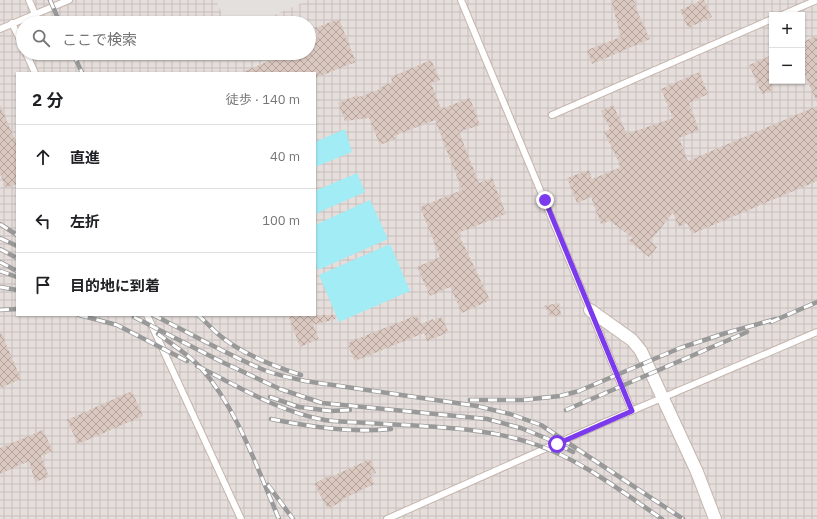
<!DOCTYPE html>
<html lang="ja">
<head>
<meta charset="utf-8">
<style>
	:root { --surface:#fff; --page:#f6f6f6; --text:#202124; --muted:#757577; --line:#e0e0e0 }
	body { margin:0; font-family:"IBM Plex Sans","Noto Sans JP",sans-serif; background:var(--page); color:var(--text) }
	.controls { position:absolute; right:12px; top:12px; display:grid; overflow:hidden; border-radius:0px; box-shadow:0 1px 3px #0004 }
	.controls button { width:36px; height:36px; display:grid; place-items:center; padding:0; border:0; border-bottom:1px solid var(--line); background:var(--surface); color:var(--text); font:20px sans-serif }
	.stop { position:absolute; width:12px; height:12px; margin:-9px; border:3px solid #7c3aed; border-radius:50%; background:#fff }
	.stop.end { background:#7c3aed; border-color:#fff; box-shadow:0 1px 4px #0008 }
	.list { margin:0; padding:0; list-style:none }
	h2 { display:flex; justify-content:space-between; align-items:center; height:52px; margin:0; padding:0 16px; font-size:17px }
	h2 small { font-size:13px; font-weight:400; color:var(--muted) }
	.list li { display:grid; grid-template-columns:26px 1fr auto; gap:12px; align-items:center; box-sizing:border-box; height:64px; padding:0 16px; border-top:1px solid var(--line) }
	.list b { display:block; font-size:15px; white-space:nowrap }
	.list em { font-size:13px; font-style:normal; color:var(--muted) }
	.icon { flex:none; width:22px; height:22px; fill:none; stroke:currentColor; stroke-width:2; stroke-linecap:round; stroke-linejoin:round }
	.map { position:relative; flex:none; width:817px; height:519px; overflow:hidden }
	.search { position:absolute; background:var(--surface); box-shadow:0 1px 3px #0004; left:16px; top:16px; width:300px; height:44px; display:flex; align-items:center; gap:10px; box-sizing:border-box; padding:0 14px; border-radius:22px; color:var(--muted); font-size:15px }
	.panel { position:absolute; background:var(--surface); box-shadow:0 1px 3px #0004; left:16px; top:72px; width:300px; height:244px; border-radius:0px }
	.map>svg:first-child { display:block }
	.industrial { fill:url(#industrial-grid); fill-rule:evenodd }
	.parking { fill:#e4e0de }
	.water { fill:#a2ecf6 }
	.building { fill:url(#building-cross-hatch) }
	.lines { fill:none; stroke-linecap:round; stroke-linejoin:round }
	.service-casing { stroke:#c5b6ae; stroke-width:8 }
	.minor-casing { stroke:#c5b6ae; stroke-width:14 }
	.service { stroke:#fff; stroke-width:6 }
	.minor { stroke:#fff; stroke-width:12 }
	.rail-casing { stroke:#999; stroke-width:4.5 }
	.rail { stroke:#fff; stroke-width:3; stroke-dasharray:9; stroke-linecap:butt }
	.route { stroke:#7c3aed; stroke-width:5 }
</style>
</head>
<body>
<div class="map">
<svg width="817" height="519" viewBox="0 0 817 519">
	<defs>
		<pattern id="industrial-grid" width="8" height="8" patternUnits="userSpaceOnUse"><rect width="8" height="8" fill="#e5dedb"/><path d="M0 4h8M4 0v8" fill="none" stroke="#c6bfbd"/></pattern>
		<pattern id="building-cross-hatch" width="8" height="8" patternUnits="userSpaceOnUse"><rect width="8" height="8" fill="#dbc9c1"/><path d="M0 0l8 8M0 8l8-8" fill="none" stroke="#b4a49e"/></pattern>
	</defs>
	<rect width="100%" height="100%" fill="#f6eee9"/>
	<!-- industrial -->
	<path class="industrial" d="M0 0H817V519H0ZM772 15H802V81H772ZM23 23H309V53H23ZM17 73H315V315H17Z"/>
	<!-- parking -->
	<path class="parking" d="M216 0H309L255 23H226Z"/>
	<!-- water -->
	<path class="water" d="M345 129 352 152 315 167V142Z
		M357 173 365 192 315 214V191Z
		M370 200 388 239 318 270 315 262V225Z
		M390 244 410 291 339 322 319 275Z"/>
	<!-- building -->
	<path class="building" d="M611 0H634L638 13 650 39 592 64 587 50 621 37Z
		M702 0H704L712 17 688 28 680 10Z
		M339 19 356 62 315 78V73H240L289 53H309V41L319 37 315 28Z
		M817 36V103L805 75 802 77V42Z
		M772 55V90L762 94 749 65Z
		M431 60 440 80 431 83 441 109 470 98 480 125 459 132 479 183 492 178 506 214 458 233 490 300 462 313 450 287 430 296 417 267 440 257 420 207 462 190 435 120 394 136 395 139 380 145 369 118 345 121 338 103 358 95 359 97 380 89 379 88 392 82 391 77Z
		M699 72 708 94 689 103 699 130 679 138 688 161 817 106V181L692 234 687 223 679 227 673 213 650 241 657 247 649 257 628 240 633 238 610 221 601 224 591 197 577 203 567 178 589 170 592 179 621 167 604 132 610 129 601 111 613 105 627 134 673 118 661 89Z
		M0 105 17 144V184L6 188 0 174Z
		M559 303 561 315 550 317 549 312 543 306Z
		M288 315H335L336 319 313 325 319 339 300 347Z
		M417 315 421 324 433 319V321L441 317 449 332 427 341 424 333 355 361 347 343Z
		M0 330 21 379 0 388Z
		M132 391 143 416 78 444 67 420Z
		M43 430 53 451 41 456 49 477 35 482 29 461 0 474V448Z
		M370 459 376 473 370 475 374 484 343 499 344 500 328 509 314 484 330 475 331 477Z"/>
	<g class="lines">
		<!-- service casing -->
		<g class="service-casing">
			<path id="service" d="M29 0 35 14
				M461 0 632 411
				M782 15 817 0
				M12 23 23 46
				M0 29 69 0
				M26 53 35 73
				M552 115 772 19
				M147 315 241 519
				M387 519 603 423 817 332"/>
		</g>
		<!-- minor casing -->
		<g class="minor-casing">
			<path id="minor" d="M590 310 632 340 641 351 697 472 715 519"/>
		</g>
		<!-- service -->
		<use href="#service" class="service"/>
		<!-- minor -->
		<use href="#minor" class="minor"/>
		<!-- rail casing -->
		<g class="rail-casing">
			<path id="rail" d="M50 0 60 23
				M73 53 82 73
				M0 224 17 235
				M0 238 17 246
				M0 249 17 258
				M0 262 17 271
				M0 271 17 277
				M0 287 17 290
				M0 310 17 309
				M79 315 117 325 187 361
				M153 315C190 333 226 354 264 370 277 375 291 378 305 381L477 406 510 414 541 425 683 519
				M198 315C205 321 211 328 218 334 240 353 273 366 301 375
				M134 317 222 362 280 389 322 403 487 419 521 428 548 439 573 452
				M771 322 817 302
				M158 334C173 345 189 355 201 368 238 410 257 468 279 519
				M197 366C238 386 279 412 325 420 339 422 355 422 370 423 426 427 484 426 537 445 583 461 622 492 662 519
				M270 397 299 407 331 411 350 410
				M470 400H523L560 396 579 391 680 348 726 333 776 319
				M566 410 747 332
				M271 419C312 427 349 433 391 429
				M268 485 293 519"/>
		</g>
		<!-- rail -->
		<use href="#rail" class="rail"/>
	</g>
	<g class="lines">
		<!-- route -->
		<path class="route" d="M545 200 632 411 557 444"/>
	</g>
</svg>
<div class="controls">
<button>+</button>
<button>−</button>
</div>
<div class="stop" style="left:557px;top:444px"></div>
<div class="stop end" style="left:545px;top:200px"></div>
<div class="search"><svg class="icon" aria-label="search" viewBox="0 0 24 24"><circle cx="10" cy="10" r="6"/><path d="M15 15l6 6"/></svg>ここで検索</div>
<section class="panel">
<h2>2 分<small>徒歩 · 140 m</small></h2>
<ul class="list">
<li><svg class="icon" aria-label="ahead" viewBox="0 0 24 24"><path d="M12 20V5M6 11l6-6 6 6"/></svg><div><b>直進</b></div><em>40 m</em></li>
<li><svg class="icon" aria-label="left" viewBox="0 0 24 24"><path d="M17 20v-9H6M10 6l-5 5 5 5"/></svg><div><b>左折</b></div><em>100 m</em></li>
<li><svg class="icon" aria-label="arrive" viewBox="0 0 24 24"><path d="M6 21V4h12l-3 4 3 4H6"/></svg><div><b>目的地に到着</b></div></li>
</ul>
</section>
</div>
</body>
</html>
